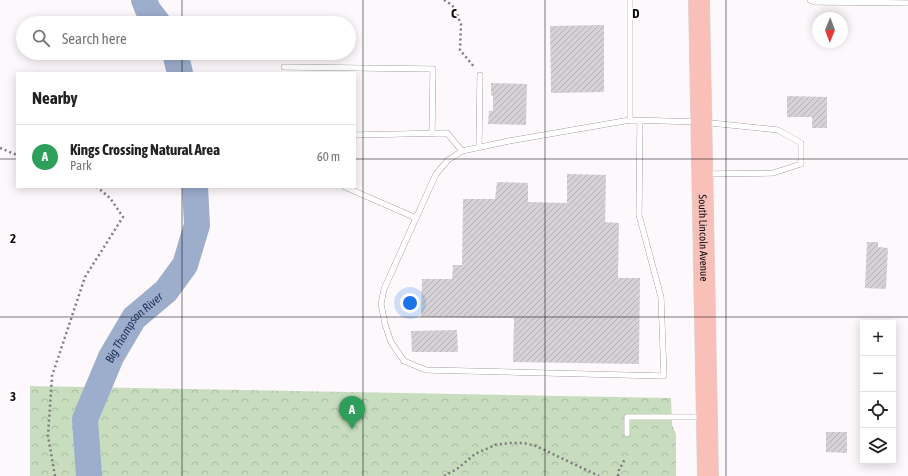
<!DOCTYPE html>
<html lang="en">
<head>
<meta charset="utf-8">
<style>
	:root { --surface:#fff; --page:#f6f6f6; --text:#222; --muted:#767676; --line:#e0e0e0; --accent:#3371df }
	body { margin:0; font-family:"Asap Condensed",sans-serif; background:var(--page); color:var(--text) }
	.controls { position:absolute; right:12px; bottom:12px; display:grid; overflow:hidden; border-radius:0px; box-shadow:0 2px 10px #0003 }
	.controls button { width:36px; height:36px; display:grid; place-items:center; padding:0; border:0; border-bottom:1px solid var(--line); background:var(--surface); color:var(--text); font:20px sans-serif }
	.compass { position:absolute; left:812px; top:12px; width:36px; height:36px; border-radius:50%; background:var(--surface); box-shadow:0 2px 10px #0003; rotate:181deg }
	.you { position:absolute; left:410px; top:303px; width:14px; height:14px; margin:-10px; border:3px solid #fff; border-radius:50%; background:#1a73e8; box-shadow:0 0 0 6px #1a73e833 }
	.badge { display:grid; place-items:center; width:26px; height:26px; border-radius:50%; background:var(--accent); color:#fff; font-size:13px; font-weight:700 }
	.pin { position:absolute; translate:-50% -33px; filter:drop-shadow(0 1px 2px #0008) }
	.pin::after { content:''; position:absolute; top:21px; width:14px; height:12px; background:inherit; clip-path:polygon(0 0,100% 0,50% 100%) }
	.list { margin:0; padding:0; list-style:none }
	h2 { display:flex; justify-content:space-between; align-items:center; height:52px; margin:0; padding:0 16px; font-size:17px }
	h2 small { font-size:13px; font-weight:400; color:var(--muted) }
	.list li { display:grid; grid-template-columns:26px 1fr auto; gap:12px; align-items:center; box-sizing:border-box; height:64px; padding:0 16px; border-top:1px solid var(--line) }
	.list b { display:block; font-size:15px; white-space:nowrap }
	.list p { margin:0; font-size:13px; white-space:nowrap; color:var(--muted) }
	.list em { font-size:13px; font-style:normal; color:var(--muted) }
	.icon { flex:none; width:22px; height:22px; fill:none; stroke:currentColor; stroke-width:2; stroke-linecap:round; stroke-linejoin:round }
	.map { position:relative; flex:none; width:908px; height:476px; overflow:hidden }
	.search { position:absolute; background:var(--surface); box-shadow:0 2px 10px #0003; left:16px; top:16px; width:340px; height:44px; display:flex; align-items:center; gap:10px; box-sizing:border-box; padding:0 14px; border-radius:22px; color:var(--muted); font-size:15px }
	.panel { position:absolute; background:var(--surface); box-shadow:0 2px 10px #0003; left:16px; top:72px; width:340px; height:116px; border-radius:0px }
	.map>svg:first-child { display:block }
	.park { fill:url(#park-crowns) }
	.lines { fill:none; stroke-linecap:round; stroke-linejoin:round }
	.river { stroke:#9dadcc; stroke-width:26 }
	.building { fill:url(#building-hatch) }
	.lane-casing { stroke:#787377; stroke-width:6 }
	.highway-casing { stroke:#d8d8d8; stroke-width:22 }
	.path { stroke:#7e7b7e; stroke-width:2.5; stroke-dasharray:2 3; stroke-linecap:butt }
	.lane { stroke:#fff; stroke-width:5.5 }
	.highway { stroke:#f8c0b9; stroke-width:21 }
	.grid { fill:none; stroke:#0e0c0e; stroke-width:1; stroke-opacity:0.55 }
	.labels { text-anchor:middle; stroke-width:3; stroke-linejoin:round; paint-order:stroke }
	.street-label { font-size:11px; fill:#0e0c0e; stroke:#fff }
	.water-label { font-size:12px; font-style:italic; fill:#1e315b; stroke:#fff }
	.grid-label { font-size:13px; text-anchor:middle; font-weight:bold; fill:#0e0c0e; stroke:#fff; stroke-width:3; stroke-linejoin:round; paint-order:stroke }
</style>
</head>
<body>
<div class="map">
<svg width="908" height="476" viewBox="0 0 908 476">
	<defs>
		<pattern id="park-crowns" width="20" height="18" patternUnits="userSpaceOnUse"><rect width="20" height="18" fill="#c7ddbe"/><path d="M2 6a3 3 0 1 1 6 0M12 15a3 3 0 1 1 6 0" fill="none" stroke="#aabca2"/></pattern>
		<pattern id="building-hatch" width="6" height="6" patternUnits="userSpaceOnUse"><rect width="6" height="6" fill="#d6d1d5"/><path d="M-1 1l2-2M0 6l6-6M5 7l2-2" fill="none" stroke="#b6b2b6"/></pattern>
	</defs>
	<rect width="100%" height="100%" fill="#fdf8fc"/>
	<!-- park -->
	<path class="park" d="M30 386 671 398 672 425 676 434V476H30Z"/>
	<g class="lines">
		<!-- river -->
		<g class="river">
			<path d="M144 0 148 10 158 23"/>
			<path d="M175 53 180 73"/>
			<path id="s1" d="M89 476 85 419 111 357 134 318 166 291 185 265 197 225 195 187"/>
		</g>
	</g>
	<!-- building -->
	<path class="building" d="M604 25V92L551 93 550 26Z
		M491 83 527 84 526 125 488 124 489 111H493V96L491 95Z
		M787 96 827 97V128H812V117H787Z
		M567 174 606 175 605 222 619 223 618 278H640L639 364 513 362 514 318 421 317 422 279H452L453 265H462L463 199H495L497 182 528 183V202L567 203Z
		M867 242H878V247L888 248 886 289 865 288Z
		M457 330 458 352H412L411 331Z
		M826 432H847V453L826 452Z"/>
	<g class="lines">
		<!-- lane casing -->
		<g class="lane-casing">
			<path id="lane" d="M810 0 815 2 908 3
				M284 67 433 69 432 134
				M630 120V0
				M640 120 639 215 661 297 664 376 426 370 404 361 391 342 385 324 381 304 384 289 436 174 448 160 462 151 509 141 630 120 701 122 778 130 801 143V164L773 173 706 174
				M355 135 447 133 462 151
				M479 147 480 75
				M345 187 416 218
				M627 434V417H703"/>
		</g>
		<!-- highway casing -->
		<g class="highway-casing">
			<g id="highway">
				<path id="s2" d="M699 0 708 476"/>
			</g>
		</g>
		<!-- path -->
		<path class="path" d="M444 0 452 5 457 14 461 24 460 50 475 68
			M0 148 17 155
			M55 476 48 436 52 376 85 277 123 217 110 198 97 187
			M444 476 457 469 475 454 495 445 510 443H524L536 446 599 476
			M618 476 619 470 625 459"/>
		<!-- lane -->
		<use href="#lane" class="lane"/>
		<!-- highway -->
		<use href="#highway" class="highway"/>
	</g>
	<!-- grid -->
	<path class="grid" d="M182 0V23M363 0V476M545 0V476M726 0V476M182 53V73M0 159H17M355 159H908M182 187V476M0 317H908"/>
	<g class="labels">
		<!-- street labels -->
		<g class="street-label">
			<text dy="4" stroke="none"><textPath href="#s2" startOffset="238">South Lincoln Avenue</textPath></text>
		</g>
		<!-- water labels -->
		<g class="water-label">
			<text dy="4" stroke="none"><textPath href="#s1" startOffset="162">Big Thompson River</textPath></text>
		</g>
	</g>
	<g class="grid-label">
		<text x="454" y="18">C</text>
		<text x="636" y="18">D</text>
		<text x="13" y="243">2</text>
		<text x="13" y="401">3</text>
	</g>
</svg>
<div class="controls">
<button>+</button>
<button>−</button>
<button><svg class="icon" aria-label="locate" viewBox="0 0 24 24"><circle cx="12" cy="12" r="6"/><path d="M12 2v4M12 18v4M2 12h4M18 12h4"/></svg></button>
<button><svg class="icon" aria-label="layers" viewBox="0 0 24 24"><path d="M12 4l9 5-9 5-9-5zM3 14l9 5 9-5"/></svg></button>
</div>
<svg class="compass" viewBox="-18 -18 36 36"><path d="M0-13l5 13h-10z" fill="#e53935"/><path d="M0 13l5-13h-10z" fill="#767676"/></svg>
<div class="you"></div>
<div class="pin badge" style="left:352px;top:429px;background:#2e9e5b">A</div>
<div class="search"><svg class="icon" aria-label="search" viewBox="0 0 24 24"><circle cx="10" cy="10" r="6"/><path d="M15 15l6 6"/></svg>Search here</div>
<section class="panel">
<h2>Nearby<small></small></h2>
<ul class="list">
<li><span class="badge" style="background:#2e9e5b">A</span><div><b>Kings Crossing Natural Area</b><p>Park</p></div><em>60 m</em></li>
</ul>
</section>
</div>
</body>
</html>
